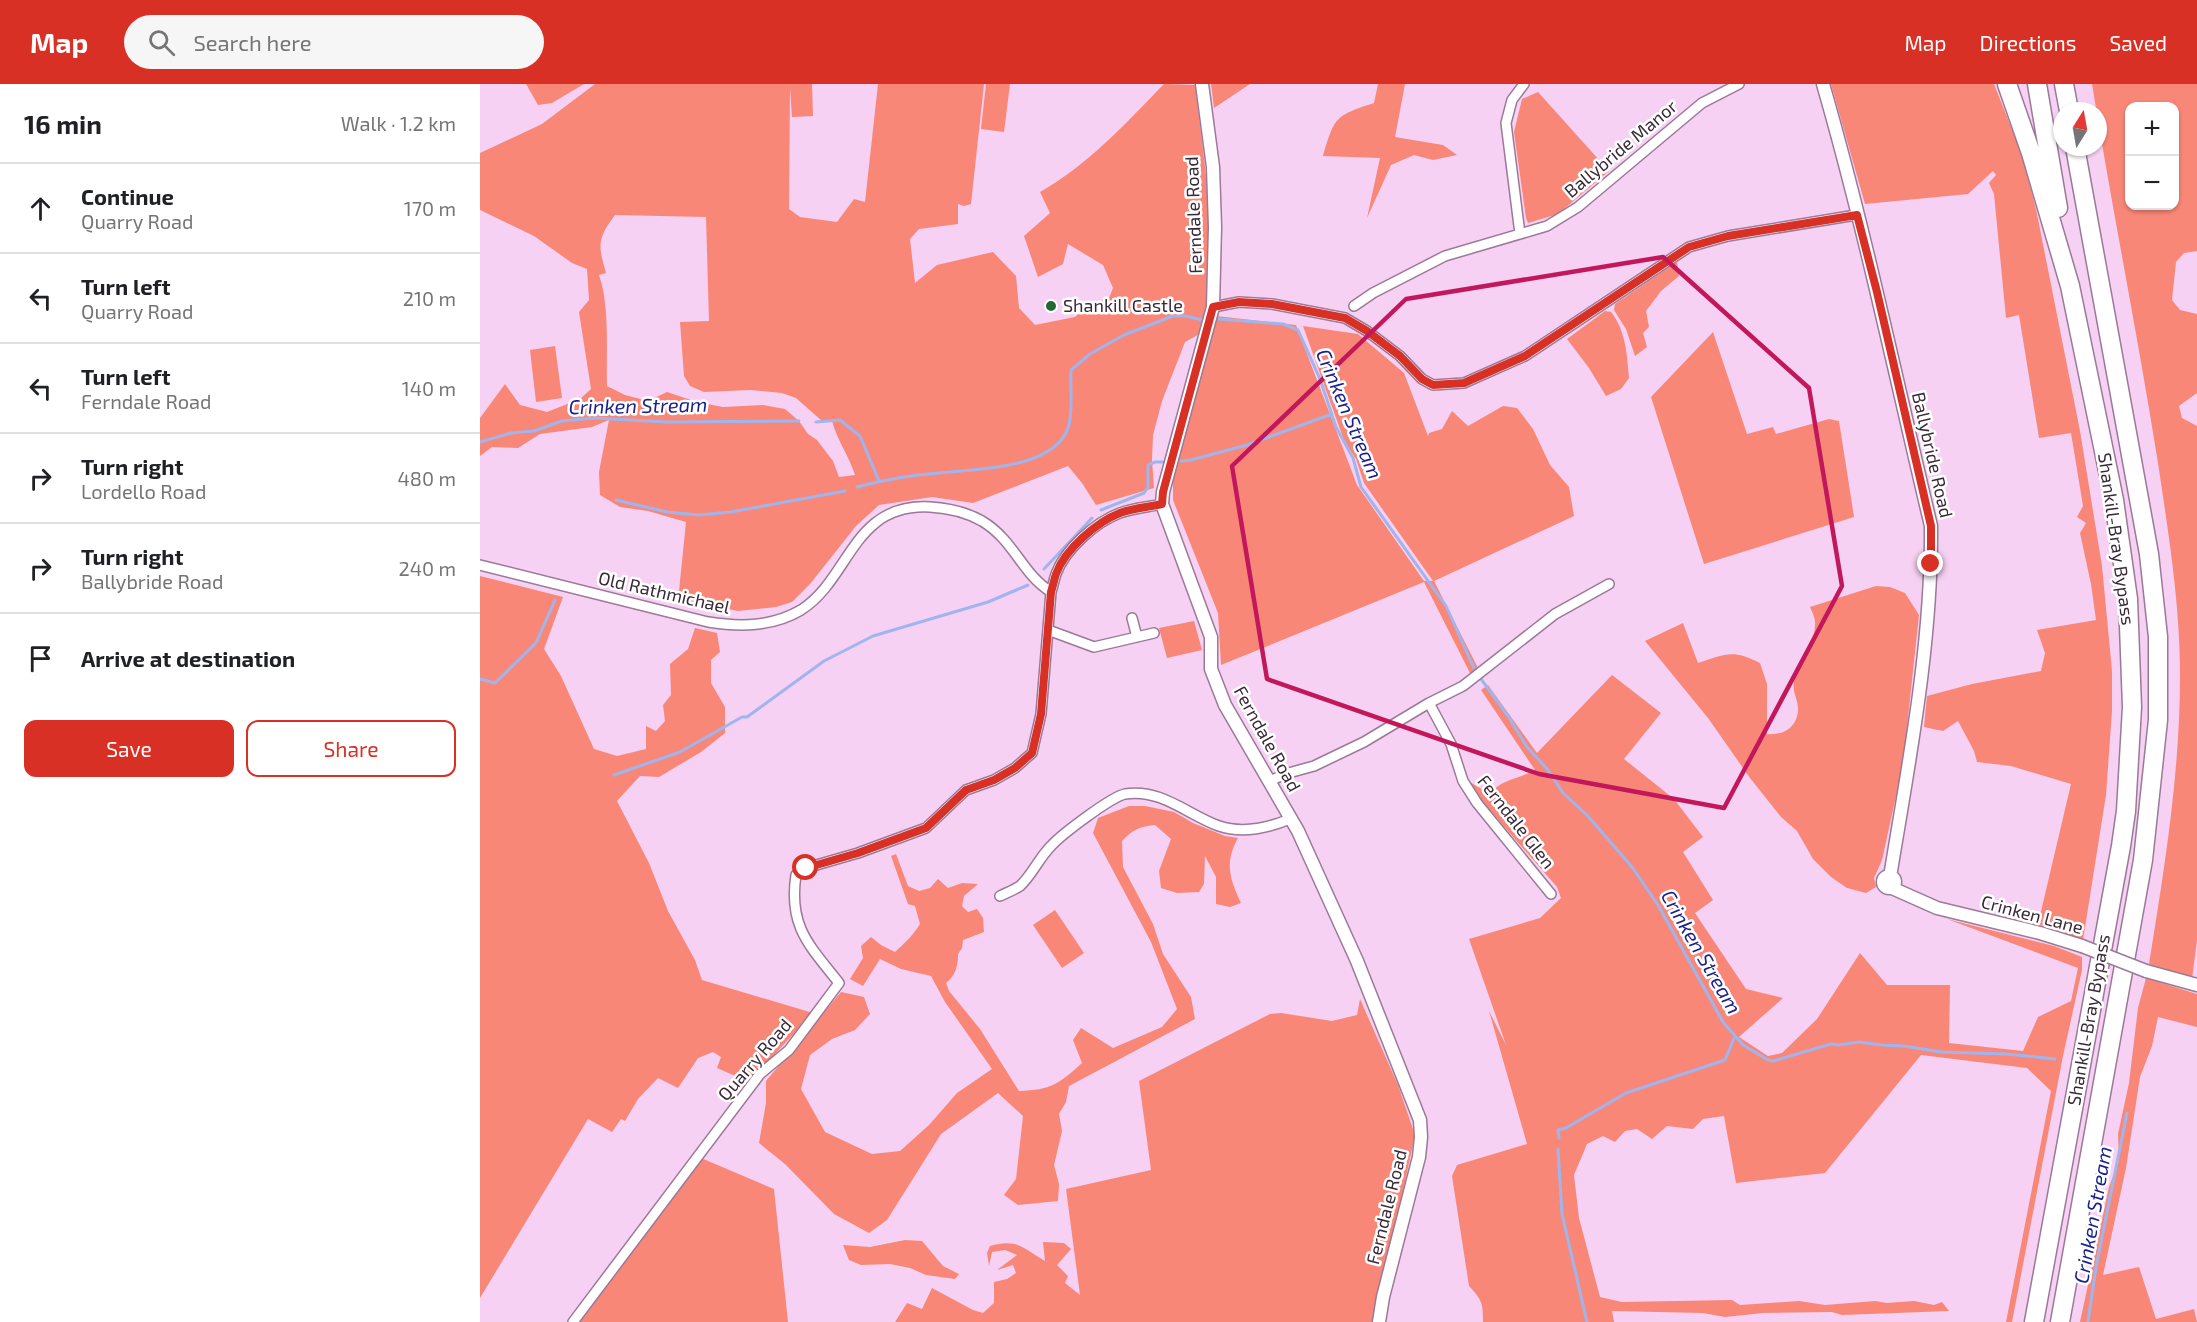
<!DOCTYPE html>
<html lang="en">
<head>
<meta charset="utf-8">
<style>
	:root { --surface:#fff; --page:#f6f6f6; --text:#202124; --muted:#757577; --line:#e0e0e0; --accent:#d93025 }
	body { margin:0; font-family:"Exo 2",sans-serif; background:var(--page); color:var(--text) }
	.controls { position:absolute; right:18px; top:18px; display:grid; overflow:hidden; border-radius:12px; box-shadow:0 2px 4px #0004 }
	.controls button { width:54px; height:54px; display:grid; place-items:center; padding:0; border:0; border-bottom:2px solid var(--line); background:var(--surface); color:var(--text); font:30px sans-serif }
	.compass { position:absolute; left:1573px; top:18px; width:54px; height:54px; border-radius:50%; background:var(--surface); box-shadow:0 2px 4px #0004; rotate:11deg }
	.stop { position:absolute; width:18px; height:18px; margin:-14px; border:4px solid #d93025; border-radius:50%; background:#fff }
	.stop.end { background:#d93025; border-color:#fff; box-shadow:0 2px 6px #0008 }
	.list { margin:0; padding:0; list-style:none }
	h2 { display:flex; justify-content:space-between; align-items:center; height:78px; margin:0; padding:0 24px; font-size:26px }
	h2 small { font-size:20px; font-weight:400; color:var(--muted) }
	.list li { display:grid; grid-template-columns:39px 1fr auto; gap:18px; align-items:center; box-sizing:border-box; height:90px; padding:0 24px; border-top:2px solid var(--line) }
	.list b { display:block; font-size:22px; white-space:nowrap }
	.list p { margin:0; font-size:20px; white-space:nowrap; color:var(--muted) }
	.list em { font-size:20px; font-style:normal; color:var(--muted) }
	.actions { display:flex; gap:12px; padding:18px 24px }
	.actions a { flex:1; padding:14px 0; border:2px solid var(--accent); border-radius:12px; text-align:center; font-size:21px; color:var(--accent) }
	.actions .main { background:var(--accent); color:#fff }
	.icon { flex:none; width:33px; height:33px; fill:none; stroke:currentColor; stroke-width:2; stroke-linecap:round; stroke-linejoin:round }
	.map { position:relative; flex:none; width:1717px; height:1238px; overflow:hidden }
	header { display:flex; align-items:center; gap:36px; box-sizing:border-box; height:84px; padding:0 30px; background:var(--accent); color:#fff }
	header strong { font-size:28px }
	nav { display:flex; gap:33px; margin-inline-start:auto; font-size:21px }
	.search { width:420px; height:54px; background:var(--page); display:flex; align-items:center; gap:15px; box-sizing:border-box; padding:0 21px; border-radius:33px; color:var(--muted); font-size:22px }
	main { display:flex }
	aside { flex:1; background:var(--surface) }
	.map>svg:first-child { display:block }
	.green { fill:#f88777; fill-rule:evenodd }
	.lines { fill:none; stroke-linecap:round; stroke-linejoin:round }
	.stream { stroke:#a0b5ee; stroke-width:3 }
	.minor-casing { stroke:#9b7998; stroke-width:12 }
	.tertiary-casing { stroke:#9b7998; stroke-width:15 }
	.motorway-casing { stroke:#9b7998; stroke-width:21 }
	.minor { stroke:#fff; stroke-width:9 }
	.tertiary { stroke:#fff; stroke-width:12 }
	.motorway { stroke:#fff; stroke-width:18 }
	.tertiary-bridge-casing { stroke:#9b7998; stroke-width:15; stroke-linecap:butt }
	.tertiary-bridge { stroke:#fff; stroke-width:12 }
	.route { stroke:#d93025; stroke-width:8 }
	.marked { fill:none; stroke:#c2185b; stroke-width:4.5; stroke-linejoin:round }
	.poi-dot { fill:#226935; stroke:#fff; stroke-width:2 }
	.labels { text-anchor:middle; stroke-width:5; stroke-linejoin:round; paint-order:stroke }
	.street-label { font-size:18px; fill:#382a37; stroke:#fff }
	.poi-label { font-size:18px; fill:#382a37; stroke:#fff; text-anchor:start }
	.water-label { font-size:20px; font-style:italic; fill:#18218d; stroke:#fff }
</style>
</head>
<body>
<header>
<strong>Map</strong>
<div class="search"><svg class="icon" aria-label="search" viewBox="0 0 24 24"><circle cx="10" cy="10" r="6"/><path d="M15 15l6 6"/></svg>Search here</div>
<nav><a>Map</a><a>Directions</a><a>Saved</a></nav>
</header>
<main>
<aside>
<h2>16 min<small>Walk · 1.2 km</small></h2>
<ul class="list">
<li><svg class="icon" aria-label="ahead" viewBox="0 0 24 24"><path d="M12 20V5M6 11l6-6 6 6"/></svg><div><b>Continue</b><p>Quarry Road</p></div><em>170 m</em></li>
<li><svg class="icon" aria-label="left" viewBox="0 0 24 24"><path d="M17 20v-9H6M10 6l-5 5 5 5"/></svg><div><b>Turn left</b><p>Quarry Road</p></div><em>210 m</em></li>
<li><svg class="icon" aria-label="left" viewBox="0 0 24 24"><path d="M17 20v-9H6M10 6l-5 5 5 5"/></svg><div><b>Turn left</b><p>Ferndale Road</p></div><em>140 m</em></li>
<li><svg class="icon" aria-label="right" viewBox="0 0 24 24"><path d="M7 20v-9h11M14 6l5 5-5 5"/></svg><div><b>Turn right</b><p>Lordello Road</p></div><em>480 m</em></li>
<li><svg class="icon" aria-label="right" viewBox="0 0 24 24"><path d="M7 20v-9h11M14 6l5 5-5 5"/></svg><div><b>Turn right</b><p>Ballybride Road</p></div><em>240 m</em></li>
<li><svg class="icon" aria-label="arrive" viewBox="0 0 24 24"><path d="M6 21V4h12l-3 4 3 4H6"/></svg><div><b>Arrive at destination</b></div></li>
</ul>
<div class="actions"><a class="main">Save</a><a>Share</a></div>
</aside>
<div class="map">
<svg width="1717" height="1238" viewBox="0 0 1717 1238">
	<rect width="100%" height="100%" fill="#f6d1f3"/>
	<!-- green -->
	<path class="green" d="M46 0H104L72 19 58 21Z
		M115 0H332L333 32 312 33 310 3 309 125 320 133 357 138 374 115 385 118 398 0H504L491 120 484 122 478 120V140L439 145 430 155 435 199 457 181 513 168 536 192 539 224 555 241 595 233 609 221 629 214 633 204 623 181 588 160 583 180 558 193 544 152 570 129 560 108C608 81 646 39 684 0L715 1C725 83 739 166 723 248L705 258 682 317 673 351 672 376 674 404 616 421 602 399 588 382 493 419 452 413 399 421 376 442 330 500 312 518 296 523 258 527 210 517H198L206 438 168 427 140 423 120 411 119 388 129 336 112 343 60 350 38 364 12 363 0 372V334L25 300 40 321 67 328 100 315 111 305 99 228 109 216 107 185 92 179 54 152 0 126V69L62 40ZM135 131 226 133 229 237 200 238 204 292 210 302 224 308 271 306 302 309 316 314 342 337H352C357 356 369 372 375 391L359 393 353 377 337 356 328 350 319 337 305 325 283 321 243 323 217 318 187 308 168 317 145 311 127 302C126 268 130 222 119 191L126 189C118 161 117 155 135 131Z
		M506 0H530L524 48 501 45Z
		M731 0H770L734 24Z
		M898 0H925L915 53 963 61 977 71 953 76 934 71 911 81 887 134 900 74 843 72C855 32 855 32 894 19Z
		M1351 0H1514L1542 71 1556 125 1600 347 1622 482 1632 587V627L1626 711 1603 856 1558 840 1591 700 1531 682 1497 678 1494 667 1478 637 1463 647 1444 643 1447 612 1492 600 1561 587 1565 569 1557 546 1616 536 1611 500 1600 449 1606 439 1597 433 1603 422 1591 349 1559 354 1539 231 1526 234 1514 110 1509 99 1516 91 1513 87 1488 110 1385 120Z
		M1612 0H1717V167L1704 169 1696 178 1692 216 1700 226 1717 230V309L1699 322 1702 334 1717 342V856L1712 895 1669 880C1685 781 1701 683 1700 582 1699 514 1688 446 1678 379 1658 253 1632 124 1612 0ZM1650 22H1694V122H1650Z
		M1058 8 1129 87 1078 130 1048 139 1046 134 1034 48 1042 15Z
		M1197 178 1199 192 1181 207 1166 227 1169 243 1163 249 1167 263 1155 272 1146 245 1134 226 1135 220Z
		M1125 227 1131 228C1146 247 1147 271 1149 294L1141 305 1126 312 1109 284 1087 255Z
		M736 232 816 241 877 401 944 497H953L884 399 876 375 865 359 823 242 878 250 924 289 948 352 949 349 962 345 972 327 988 342 1023 322 1037 324 1053 345 1070 381 1089 403 1094 432 954 497 1000 588 992 593 944 498 741 581 738 529 693 416V391Z
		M1233 248 1267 350 1293 343 1296 350 1349 335 1359 337 1374 433 1224 480 1171 313Z
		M75 262 82 314 56 318 50 266Z
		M0 492 83 513 64 565 81 592 114 665 137 672 166 665V642L176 647 185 637 183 621 191 611 190 580 208 565 215 544 237 549 240 568 231 576V599L245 623V649L221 668 179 693 160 692 137 717 169 779 188 827 215 876 222 896 333 929 269 998 237 984 241 973 233 968 218 974 198 1004 178 994 158 1015 145 1037 141 1035 132 1048 108 1035 0 1214Z
		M1396 502 1410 503 1425 509 1439 531 1423 680 1402 776 1394 794 1396 803 1386 809 1367 804 1351 793 1333 775 1317 747 1301 733 1270 694 1228 634 1165 557 1203 539 1218 579C1246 570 1252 565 1280 579L1287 600V650C1303 652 1318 643 1318 625 1318 615 1312 608 1314 598 1318 580 1335 559 1335 541 1336 535 1332 528 1330 523Z
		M714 537 722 566 687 574 679 544Z
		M1132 591 1181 629 1144 675 1194 715 1223 753 1203 768 1233 816 1215 829 1266 905 1303 914 1259 953 1288 972 1302 969 1337 935 1380 869 1407 901H1470L1469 959 1543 967 1558 933 1591 917 1598 884 1467 835 1574 862 1602 873V886L1583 972 1532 1238H1526L1571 1007 1547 984 1441 971 1345 1089 1256 1099 1244 1032 1223 1035 1213 1045 1187 1042 1172 1055 1157 1045 1145 1047 1135 1058 1123 1052 1107 1060 1094 1091 1099 1134 1120 1213 1142 1218 1252 1216 1260 1221 1319 1217 1345 1221 1395 1217 1407 1219 1434 1217 1454 1221 1462 1218 1469 1227 1362 1231 1352 1228 1283 1229 1245 1233 1223 1229 1132 1227 1134 1238H1003C1003 1219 1002 1216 989 1202L972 1092 977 1081 1047 1060 1009 927 1026 961 989 855 1060 834 1081 814 1077 803 999 714 988 697 1010 710C1021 695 1037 696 1055 686L1001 606 1008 601 1057 669Z
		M649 722H665L694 728 713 739 745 752 758 754C744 779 750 795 761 819L750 823 736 820V793L725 772 724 800 719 808 697 809 681 804 679 787 691 755 675 741C661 742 652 746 642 757L643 783 673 840 683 870 711 913 715 935 589 1002 586 1018 579 1030 582 1047 574 1081 579 1100 578 1117 538 1121 524 1111 536 1095 543 1032 518 1009 461 1050 407 1136 389 1149 354 1130 305 1080 279 1059 286 1019V997L361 908 384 913 390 930 375 946 352 955 330 971 321 1005 345 1048 392 1070 420 1067 449 1041 477 1009 512 985 465 918 451 892 421 885 400 875 383 902 370 895 383 874 381 862 391 853 401 861 415 868C425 859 434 850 440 840L435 822 428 820 411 772 416 770 428 802 439 807 450 804 458 795 468 804 482 799 498 800 484 812 482 822 488 828 497 825 503 834 504 848 483 856 482 864 478 870C478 882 476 891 466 899L469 907 500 945 539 1007C571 1006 579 1000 602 979L593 956 601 944 633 964 682 943 697 925 671 858 613 749 618 734Z
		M575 826 604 869 582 884 553 841Z
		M1666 894 1717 910V943L1678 933 1672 962 1660 993 1646 1084 1623 1191 1659 1183 1676 1235 1714 1225 1717 1238H1600L1629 1103 1639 1077 1638 1050 1649 999 1658 924Z
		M880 915 918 1001 935 1051 895 1238H415L427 1219 442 1225 452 1204 493 1226 503 1229 514 1219V1198L527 1195 536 1189 533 1181 517 1186 537 1171 525 1166 512 1168 509 1182 507 1169 510 1162C537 1154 543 1164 565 1177L563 1158 584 1159 591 1165 577 1181 588 1192 585 1199 600 1211 586 1105 671 1086 659 997 790 930 801 929 852 937 877 931Z
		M221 1074 294 1105 308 1238H98Z
		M425 1156 442 1157 463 1182 479 1190 475 1195 446 1191 430 1184 410 1180 381 1181 369 1176 363 1161 390 1163Z"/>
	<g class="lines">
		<!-- stream -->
		<path class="stream" d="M739 235 803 240 818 246 840 295 856 343 873 374 881 403 966 522 994 584
			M336 338 360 336 380 352 399 397
			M0 358 31 349 54 347 82 337 113 334 187 338 319 337
			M701 377 711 376 767 361 852 330
			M377 403C403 396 431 391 458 389 494 385 577 386 589 341 593 324 590 304 591 286L610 270 644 251 693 232H706L722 236
			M136 416 187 428 219 431 251 428 365 407
			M621 426 664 409 668 403V381L675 378H683
			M564 485 612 434
			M0 595 15 599 56 559 75 516
			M1001 595 1028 632 1047 663 1068 686 1083 709 1107 731 1152 783 1178 821 1243 938 1263 961 1288 976 1293 977 1351 960 1358 961 1379 958 1402 961 1424 962 1461 968 1527 970 1575 975
			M134 691 200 668 262 633H267L344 577 393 552 508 518 548 501
			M1079 1054 1078 1046 1086 1044 1146 1009 1245 976 1255 952
			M1078 1065 1082 1130 1107 1238
			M1608 1238 1616 1183 1647 1029"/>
		<!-- minor casing -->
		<g class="minor-casing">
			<path id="minor" d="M1040 150 1026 39 1032 16 1044 0
				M874 222 893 209 965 172 1067 142 1098 123 1222 19 1259 0
				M733 223 759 218 792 220 865 234 887 247 920 272 942 295 953 301 984 299 1045 272 1209 163 1248 152 1376 131
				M0 481 228 538C260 543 292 543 321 526 371 494 372 419 450 423 468 424 486 428 502 437 535 457 541 489 571 508
				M652 534 657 553
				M568 546 614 563 674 549
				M949 619 971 660 983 697 997 719 1071 810
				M790 697 805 690 834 682 884 658 949 619 983 602 1075 530 1129 500
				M520 812C526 809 534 806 540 802 552 791 559 774 571 762 582 750 631 713 645 710 681 704 708 731 739 742 763 750 788 744 810 735
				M93 1238 280 990 309 966 359 899C330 862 308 843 316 791L326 784 378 769 446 744 486 706 514 696 535 684 552 669 561 630 571 508C573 502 574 496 576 490 585 465 616 438 640 429 653 424 669 423 682 420"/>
		</g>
		<!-- tertiary casing -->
		<g class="tertiary-casing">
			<path id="tertiary" d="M722 0 733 83 735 143 733 223 683 408 682 420 731 553V585L745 621 818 747 877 877 940 1036 941 1053 939 1073 903 1213 899 1238
				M1343 0C1385 146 1416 295 1451 442 1452 560 1429 677 1410 793
				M1403 798a6 6 0 1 1 12 0a6 6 0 1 1-12 0Z
				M1412 804 1457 824 1560 849 1602 862
				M1666 887 1717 901"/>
		</g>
		<!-- motorway casing -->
		<g class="motorway-casing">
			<path id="motorway" d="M1527 0 1551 69 1590 202 1634 416 1648 515 1652 623 1646 727 1641 762 1554 1238
				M1557 0 1578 124
				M1584 0 1589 27
				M1580 1238 1663 776 1678 636V553L1669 470 1595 63"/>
		</g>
		<!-- minor -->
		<use href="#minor" class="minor"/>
		<!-- tertiary -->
		<use href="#tertiary" class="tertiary"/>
		<!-- motorway -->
		<use href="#motorway" class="motorway"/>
		<!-- tertiary-bridge casing -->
		<g class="tertiary-bridge-casing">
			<path id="tertiary-bridge" d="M1602 862 1666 887"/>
		</g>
		<!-- tertiary-bridge -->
		<use href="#tertiary-bridge" class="tertiary-bridge"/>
	</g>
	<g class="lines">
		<!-- route -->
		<path class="route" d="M326 784 378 769 446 744 486 706 514 696 535 684 552 669 561 630 571 508C573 502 574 496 576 490 585 465 617 438 640 429 653 424 669 423 682 420L683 408 733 223 759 218 792 220 865 234 887 247 920 272 942 295 953 301 984 299 1045 272 1209 163 1248 152 1377 131 1397 208 1451 442V480"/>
	</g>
	<!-- marked area -->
	<path class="marked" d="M1183 173 1329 304 1362 502 1244 724 1059 690 787 595 752 382 926 215Z"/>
	<!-- markers -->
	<circle class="poi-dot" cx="571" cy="222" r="6"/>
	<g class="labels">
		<!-- street labels -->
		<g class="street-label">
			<text transform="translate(1141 65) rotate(-40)" y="6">Ballybride Manor</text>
			<text transform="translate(714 131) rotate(-92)" y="6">Ferndale Road</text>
			<text transform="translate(1452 371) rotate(77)" y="6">Ballybride Road</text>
			<text transform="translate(1636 455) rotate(82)" y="6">Shankill-Bray Bypass</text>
			<text transform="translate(184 509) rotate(13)" y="6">Old Rathmichael</text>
			<text transform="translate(787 655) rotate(61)" y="6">Ferndale Road</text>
			<text transform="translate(1036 738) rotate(52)" y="6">Ferndale Glen</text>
			<text transform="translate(1552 831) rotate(15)" y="6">Crinken Lane</text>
			<text transform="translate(1609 936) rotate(-80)" y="6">Shankill-Bray Bypass</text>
			<text transform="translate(275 976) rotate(-49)" y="6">Quarry Road</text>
			<text transform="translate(907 1123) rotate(-76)" y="6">Ferndale Road</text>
		</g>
		<!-- poi labels -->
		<g class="poi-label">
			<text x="583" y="228">Shankill Castle</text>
		</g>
		<!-- water labels -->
		<g class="water-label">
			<text transform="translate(158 322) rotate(-1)" y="7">Crinken Stream</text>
			<text transform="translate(869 330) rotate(67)" y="7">Crinken Stream</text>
			<text transform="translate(1221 868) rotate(60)" y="7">Crinken Stream</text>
			<text transform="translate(1613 1131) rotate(-80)" y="7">Crinken Stream</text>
		</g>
	</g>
</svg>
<div class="controls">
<button>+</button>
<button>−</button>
</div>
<svg class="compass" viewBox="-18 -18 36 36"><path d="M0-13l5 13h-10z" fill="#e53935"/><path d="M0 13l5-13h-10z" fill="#757577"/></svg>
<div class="stop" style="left:326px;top:784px"></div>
<div class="stop end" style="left:1451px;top:480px"></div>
</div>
</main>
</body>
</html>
